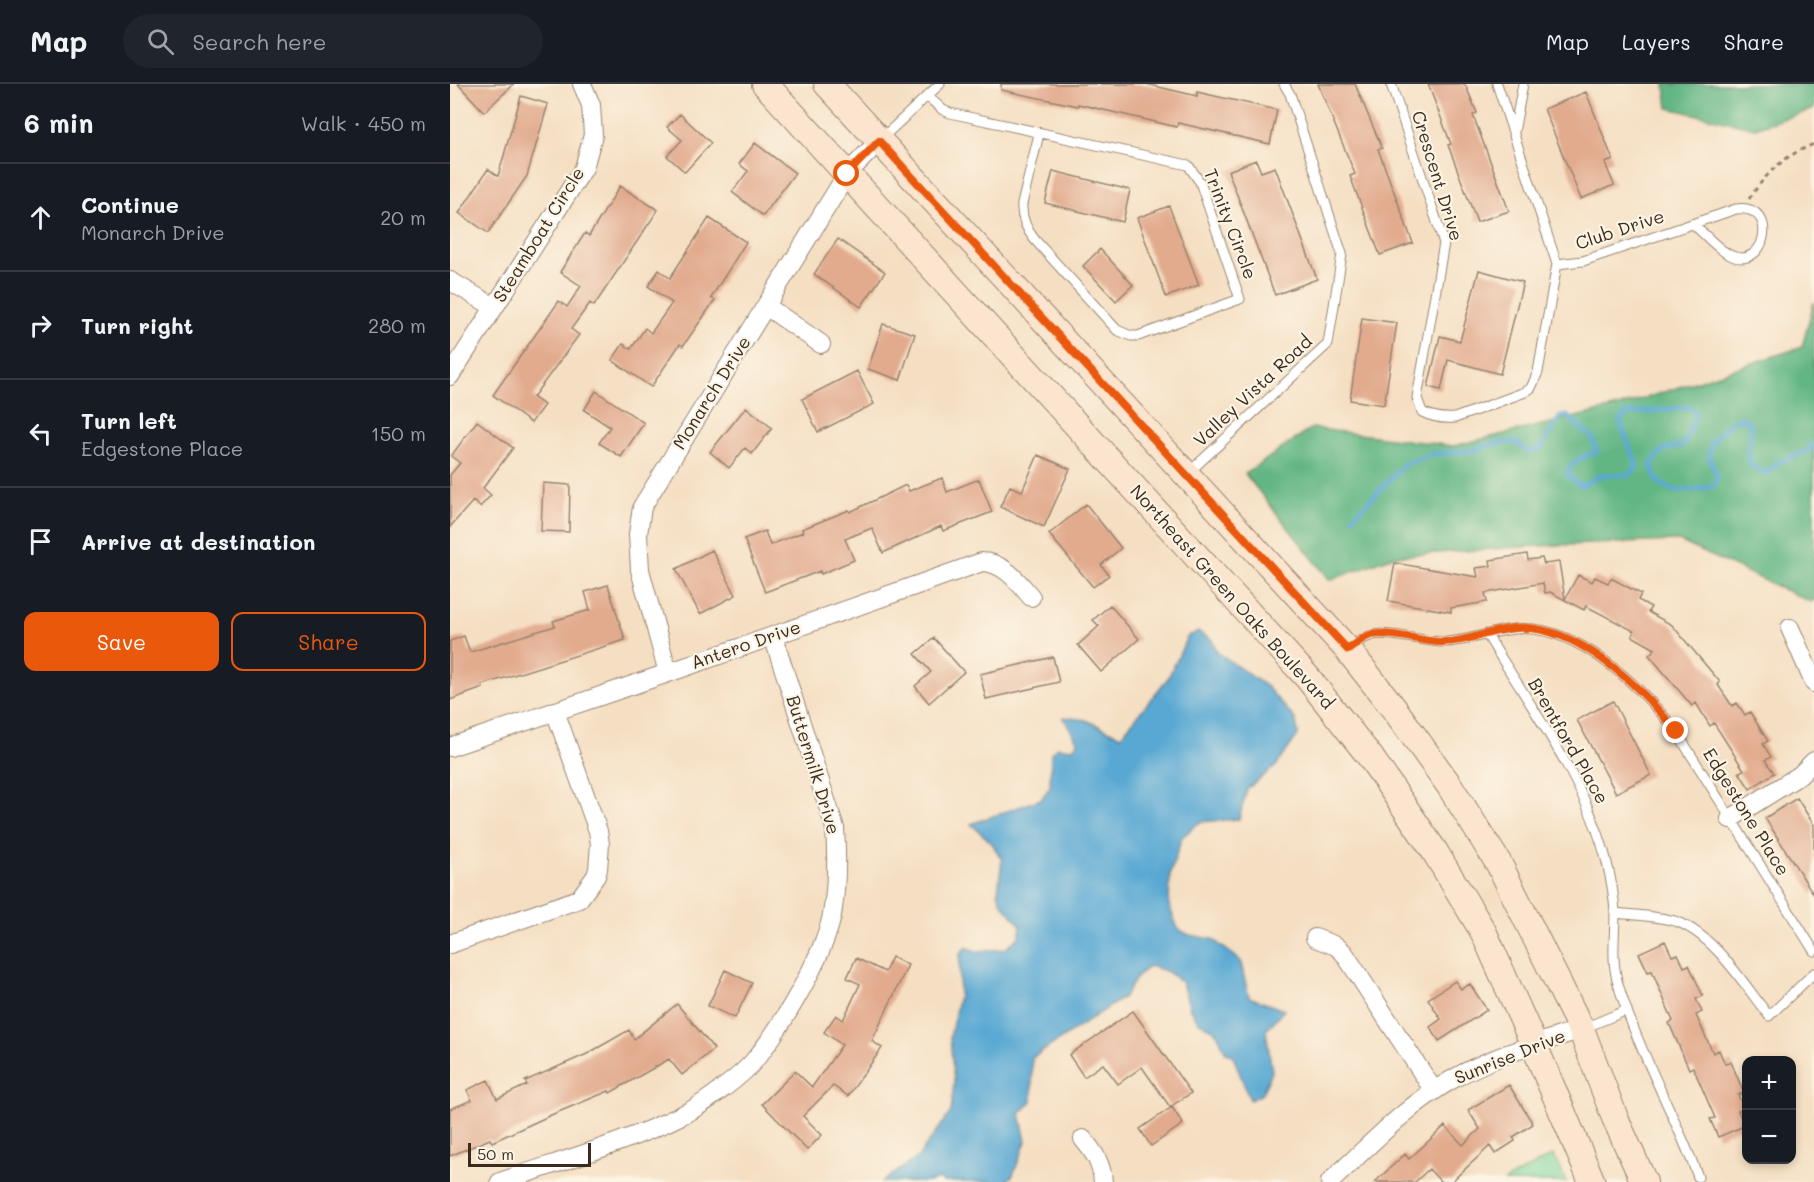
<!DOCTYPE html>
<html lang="en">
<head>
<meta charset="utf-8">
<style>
	:root { --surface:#171b24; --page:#20242c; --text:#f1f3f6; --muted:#9ea1a6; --line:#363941; --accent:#ea580c }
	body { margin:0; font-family:Mali,sans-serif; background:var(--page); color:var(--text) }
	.controls { position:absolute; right:18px; bottom:18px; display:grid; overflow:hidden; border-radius:12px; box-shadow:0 3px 9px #0003 }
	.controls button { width:54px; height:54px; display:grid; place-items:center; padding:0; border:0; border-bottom:2px solid var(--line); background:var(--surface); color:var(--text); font:30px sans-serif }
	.scale { position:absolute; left:18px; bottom:15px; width:123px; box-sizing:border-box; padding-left:6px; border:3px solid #3b2a1e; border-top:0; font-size:16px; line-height:21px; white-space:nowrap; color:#3b2a1e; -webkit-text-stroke:4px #fcf5e5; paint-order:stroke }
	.stop { position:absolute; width:18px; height:18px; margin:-14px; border:4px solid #ea580c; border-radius:50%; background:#fff }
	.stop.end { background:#ea580c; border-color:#fff; box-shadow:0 2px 6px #0008 }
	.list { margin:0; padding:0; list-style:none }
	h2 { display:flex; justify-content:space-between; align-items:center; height:78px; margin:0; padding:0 24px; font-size:26px }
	h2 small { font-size:20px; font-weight:400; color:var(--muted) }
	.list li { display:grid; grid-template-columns:39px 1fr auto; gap:18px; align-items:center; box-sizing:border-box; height:108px; padding:0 24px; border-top:2px solid var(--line) }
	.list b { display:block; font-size:22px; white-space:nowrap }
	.list p { margin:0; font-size:20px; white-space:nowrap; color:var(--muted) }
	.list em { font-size:20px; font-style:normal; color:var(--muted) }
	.actions { display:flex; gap:12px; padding:18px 24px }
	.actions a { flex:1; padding:14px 0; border:2px solid var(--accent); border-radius:12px; text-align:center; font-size:21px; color:var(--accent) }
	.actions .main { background:var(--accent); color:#fff }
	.icon { flex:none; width:33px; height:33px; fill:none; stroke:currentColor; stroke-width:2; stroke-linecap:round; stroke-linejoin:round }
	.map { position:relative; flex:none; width:1364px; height:1098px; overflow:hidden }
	header { display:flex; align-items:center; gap:36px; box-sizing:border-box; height:84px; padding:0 30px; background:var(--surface); border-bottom:2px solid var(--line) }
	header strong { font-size:28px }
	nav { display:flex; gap:33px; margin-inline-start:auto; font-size:21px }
	.search { width:420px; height:54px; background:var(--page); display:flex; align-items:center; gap:15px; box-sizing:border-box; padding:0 21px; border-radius:33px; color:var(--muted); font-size:22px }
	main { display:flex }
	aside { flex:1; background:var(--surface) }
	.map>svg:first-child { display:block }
	.green { fill:#79d49b; stroke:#5a7f5c; stroke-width:1.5 }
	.forest { fill:#62b683; stroke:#4e7050; stroke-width:1.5 }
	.water { fill:#59a8d3; stroke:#4a6978; stroke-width:1.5 }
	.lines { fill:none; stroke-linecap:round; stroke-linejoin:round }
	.stream { stroke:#59a8d3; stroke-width:5 }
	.building { fill:#e2ab8e }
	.service-casing { stroke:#988470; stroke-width:11 }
	.minor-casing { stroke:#988470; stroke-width:20 }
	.secondary-casing { stroke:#988470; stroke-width:28 }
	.path { stroke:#988470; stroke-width:3; stroke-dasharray:4.5 4.5; stroke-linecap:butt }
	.service { stroke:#fff; stroke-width:9 }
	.minor { stroke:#fff; stroke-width:18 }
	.secondary { stroke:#fce5cf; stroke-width:26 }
	.route { stroke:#ea580c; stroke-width:8 }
	.labels { text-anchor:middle; stroke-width:4.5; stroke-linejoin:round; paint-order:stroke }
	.street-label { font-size:18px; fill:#3b2a1e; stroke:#fcf5e5 }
</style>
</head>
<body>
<header>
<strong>Map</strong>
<div class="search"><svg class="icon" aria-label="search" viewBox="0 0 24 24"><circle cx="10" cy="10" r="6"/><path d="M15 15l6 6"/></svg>Search here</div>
<nav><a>Map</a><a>Layers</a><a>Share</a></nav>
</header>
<main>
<aside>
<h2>6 min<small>Walk · 450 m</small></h2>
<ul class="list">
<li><svg class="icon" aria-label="ahead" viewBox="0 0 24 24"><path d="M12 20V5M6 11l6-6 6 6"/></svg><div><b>Continue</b><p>Monarch Drive</p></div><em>20 m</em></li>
<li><svg class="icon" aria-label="right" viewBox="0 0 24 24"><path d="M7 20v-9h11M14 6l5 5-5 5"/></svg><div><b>Turn right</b></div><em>280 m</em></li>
<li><svg class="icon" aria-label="left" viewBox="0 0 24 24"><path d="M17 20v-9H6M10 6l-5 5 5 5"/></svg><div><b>Turn left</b><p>Edgestone Place</p></div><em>150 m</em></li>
<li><svg class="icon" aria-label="arrive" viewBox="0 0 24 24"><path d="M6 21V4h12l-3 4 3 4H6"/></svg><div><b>Arrive at destination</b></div></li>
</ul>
<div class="actions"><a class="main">Save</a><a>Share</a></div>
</aside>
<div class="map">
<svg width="1364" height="1098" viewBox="0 0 1364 1098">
	<rect width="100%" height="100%" fill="#fcf5e5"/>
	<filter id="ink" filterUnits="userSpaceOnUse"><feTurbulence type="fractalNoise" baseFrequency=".0167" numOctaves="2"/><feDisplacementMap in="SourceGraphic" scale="12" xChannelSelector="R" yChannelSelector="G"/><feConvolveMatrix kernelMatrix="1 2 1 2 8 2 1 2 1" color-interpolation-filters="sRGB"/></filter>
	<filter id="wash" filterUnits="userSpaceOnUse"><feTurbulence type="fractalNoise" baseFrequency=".008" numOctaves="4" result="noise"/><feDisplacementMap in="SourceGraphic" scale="24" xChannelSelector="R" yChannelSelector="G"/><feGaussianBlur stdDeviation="1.35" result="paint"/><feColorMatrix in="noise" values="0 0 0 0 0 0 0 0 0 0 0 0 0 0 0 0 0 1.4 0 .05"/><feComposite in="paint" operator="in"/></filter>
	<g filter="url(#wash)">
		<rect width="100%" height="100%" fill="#f5dfc3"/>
		<!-- green -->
		<path class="green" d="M1103 1071 1117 1098H1055L1060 1094Z"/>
		<!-- forest -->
		<path class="forest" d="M1215 0H1364V25L1305 44 1218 24Z
			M1364 218V516L1361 518 1229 457 1086 462 944 472 880 496 795 390 862 344 1003 362 1168 323 1352 263Z"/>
		<!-- water -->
		<path class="water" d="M748 548 762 556 767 568 817 603 846 636 848 651 826 682 797 705 789 735 750 738 732 753 720 790 719 821 728 845 739 851 762 855 790 876 799 913 834 926 816 946 822 988 811 1011 800 1016 783 972 775 967 768 951 763 945 748 937 740 925 732 899 718 888 700 882 688 891 674 913 582 974V1017L570 1030 576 1057 563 1091 556 1098H493L490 1095 478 1098H432L468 1073 501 1028 504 998 500 953 509 911 510 870 516 863 526 867 555 865 569 853 571 842 551 818 548 808 552 776 542 759 521 740 591 715 600 703 601 669 607 663 622 665 628 658 613 633 636 636 671 652 718 594 738 552Z"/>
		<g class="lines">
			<!-- stream -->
			<path class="stream" d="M903 433 955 380 981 370 1021 367 1047 359 1066 358 1078 368 1091 364 1110 333 1117 332 1142 353 1147 368C1134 372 1121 376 1117 390L1129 401 1136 400 1150 391H1179L1187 382 1170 338 1176 330 1239 323 1246 328 1236 357 1230 363C1214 362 1210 368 1201 381L1207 397 1225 407 1256 404 1265 400 1267 394 1259 372 1261 359 1283 336 1292 334 1301 341C1302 352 1294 372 1302 381 1305 385 1311 388 1315 390L1329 378 1359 366 1364 360"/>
		</g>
		<g id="blocks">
			<!-- building -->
			<path class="building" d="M8 0H64L34 28Z
				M551 0H696L747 12V8L827 26 820 60 728 39 727 43 628 20V22L551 6Z
				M868 0H905L932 64 928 65 963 159 930 171 900 92 905 90Z
				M978 0H1015L1027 29 1023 31 1059 127 1027 138 998 61 1001 60Z
				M1136 8 1163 76 1155 79 1164 101 1131 115 1094 25Z
				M71 12 98 20 77 92 38 149 9 129 38 85 48 92Z
				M230 30 261 59 235 88 217 72 232 56 217 43Z
				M305 59 345 89 313 132 282 108 298 87 289 80Z
				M806 76 811 88 825 83 867 195 825 211 778 87Z
				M603 87 680 106 673 138 595 119Z
				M170 102 208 126 144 222 140 219 121 245 129 251 83 313 94 321 81 339 43 311 109 217 117 223 131 202 110 188 135 149 139 152Z
				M719 122 749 201 716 213 687 134Z
				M259 134 296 158 261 214 265 216 233 262 230 260 201 303 162 276 173 260 181 265 195 244 201 249 222 219 198 202 209 186 220 194Z
				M388 155 435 188 411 223 364 190Z
				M650 165 683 201 666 217 633 182Z
				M1029 186 1073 198 1050 290 998 276 991 306 978 303 990 252 1010 257Z
				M912 234 947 239 934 321 900 316Z
				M433 240 465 250 450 296 418 285Z
				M407 287 424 320 368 348 352 315Z
				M146 307 194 339 171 373 149 359 160 343 134 326Z
				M296 323 322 344 302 370 295 364 279 384 260 368Z
				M27 337 63 364 33 404 41 411 30 423 23 417 0 443V391L10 379 1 372Z
				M588 371 620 385 594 443 550 423 560 402 572 407Z
				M492 394 497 408 529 395 542 428 493 447 491 442 433 469 422 444 395 455 404 476 371 490 370 487 315 508 294 455 315 447 320 461 353 448 352 445 399 426 400 428 456 401 459 407Z
				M93 399 120 401 119 448 91 447Z
				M636 420 671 464 651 481 659 491 643 503 599 450Z
				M262 466 286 511 250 530 226 485Z
				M1077 470 1078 476 1092 474 1094 480 1109 478 1115 515 1128 491 1142 498 1145 493 1158 499 1161 494 1191 510 1188 516 1201 523 1198 528 1222 541 1270 598 1268 601 1282 622 1287 619 1295 631 1300 628 1318 657 1313 660 1321 673 1315 676 1324 689 1300 705 1289 688 1294 686 1264 639 1260 642 1246 619 1242 622 1199 571 1205 565 1182 552 1184 547 1136 522 1134 526 1100 508 1095 509 1093 499 1035 509 1037 518 1001 524V528L938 517 945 479 1028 493 1026 484 1041 482 1040 476Z
				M158 501 175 556 32 601 33 604 0 616V557L14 552 20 568 105 542 103 537 140 526 135 508Z
				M660 521 689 555 651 588 628 561 649 542 643 536Z
				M484 554 514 588 479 619 465 602 481 588 465 570Z
				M603 573 609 598 536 615 530 590Z
				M1163 617 1201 691 1166 709 1127 636Z
				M1347 714 1364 741V811L1315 734Z
				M1215 857 1222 872 1228 870 1234 883 1239 881 1253 912 1246 915 1252 928 1246 931 1263 969 1269 966 1275 980 1281 978 1294 1009 1288 1011 1294 1025 1288 1027 1294 1042 1268 1053 1260 1035 1265 1034 1243 983 1239 985 1219 939 1223 937 1202 887 1198 888 1189 869Z
				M442 873 458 881 422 957 432 964 398 1012 383 1002 353 1032 372 1051 357 1066 312 1020 345 987 362 1003 392 961 374 948 386 931 393 936 410 900 397 894 406 874 435 888Z
				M275 886 302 899 285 934 258 922Z
				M1005 897 1011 905 1020 900 1037 926 989 957 980 943 991 935 978 915Z
				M227 920 264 965 232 991 219 975 160 1009 159 1007 101 1031 42 1058 40 1055 0 1072V1025L22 1016 17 1006 38 996 47 1015 77 1001 75 997 137 970 179 946 184 955Z
				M683 927 741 1009 720 1023 692 983 668 1000 653 980 634 993 619 971Z
				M1059 1001 1083 1040 1063 1053 1065 1057 1045 1070 1040 1062 1001 1098H991L979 1085 965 1098H925L955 1070 959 1075 995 1042 1013 1061 1030 1045 1018 1026Z
				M722 1023 733 1040 701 1062 690 1045Z"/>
		</g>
	</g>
	<g filter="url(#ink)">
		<use href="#blocks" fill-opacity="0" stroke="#988470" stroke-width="1.5"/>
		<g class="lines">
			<!-- service casing -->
			<g class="service-casing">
				<path id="service" d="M941 0 994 159 967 314 972 328C982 333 993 335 1005 334L1075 308 1081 304 1088 288 1107 180 1047 0
					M477 12 493 26 500 29 738 81 750 98 790 215 688 252H681L667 246 585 156C576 145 571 134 572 120L589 50
					M1064 48 1073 0
					M431 55 490 0
					M1107 180 1133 177 1286 125C1331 119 1316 191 1278 170 1265 163 1254 149 1243 140
					M737 390 878 260 892 170 840 10 834 0
					M1037 551C1079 620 1138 700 1157 779 1161 795 1164 811 1165 828 1165 852 1161 876 1168 900 1188 967 1224 1028 1248 1093
					M901 565C906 560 913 554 920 552 935 546 974 558 993 558 1017 558 1041 547 1065 545 1126 539 1191 603 1226 647L1364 867
					M1165 829C1184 831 1206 832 1225 837 1264 850 1294 901 1319 932L1364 889
					M1132 945 1177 926"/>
			</g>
			<!-- minor casing -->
			<g class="minor-casing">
				<path id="minor" d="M0 197 44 223
					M316 222 371 260
					M0 292 134 84 143 51 141 21 132 0
					M1340 544 1364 599
					M218 589 190 486 188 450 192 423 397 90 429 57
					M0 663 218 589 532 478C553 478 568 497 581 513
					M1280 735 1350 691 1364 677
					M865 854 886 862 894 869 984 1007
					M0 860 129 815 146 792 148 785 150 760 148 747 105 627
					M633 1055C644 1068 652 1080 653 1098
					M50 1098C111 1077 176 1059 234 1030 251 1022 290 993 303 978 330 946 374 872 382 831 387 802 387 773 385 744L323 552
					M880 1098C919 1062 957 1021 1003 995 1042 972 1088 960 1131 945"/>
			</g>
			<!-- secondary casing -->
			<g class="secondary-casing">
				<path id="secondary" d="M315 0 857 593 921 674 985 768 1034 849 1084 961 1142 1098
					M377 0 898 566 945 626 999 701 1049 780 1131 945 1165 1034 1194 1098"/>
			</g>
			<!-- path -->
			<path class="path" d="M1299 115C1317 88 1334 72 1364 60"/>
			<!-- service -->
			<use href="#service" class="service"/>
			<!-- minor -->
			<use href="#minor" class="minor"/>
			<!-- secondary -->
			<use href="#secondary" class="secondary"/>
		</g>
	</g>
	<g class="lines" filter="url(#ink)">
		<!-- route -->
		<path class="route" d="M397 90 429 57 898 566C905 561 913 553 921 551 938 547 971 557 989 558 1015 559 1040 546 1066 544 1127 540 1191 603 1226 647"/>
	</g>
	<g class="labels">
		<!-- street labels -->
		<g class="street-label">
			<text transform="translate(987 92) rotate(73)" y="6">Crescent Drive</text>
			<text transform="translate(780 140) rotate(69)" y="6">Trinity Circle</text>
			<text transform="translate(1170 146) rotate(-18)" y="6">Club Drive</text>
			<text transform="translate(89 151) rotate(-58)" y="6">Steamboat Circle</text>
			<text transform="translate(803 307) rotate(-43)" y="6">Valley Vista Road</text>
			<text transform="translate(262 309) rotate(-58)" y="6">Monarch Drive</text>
			<text transform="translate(782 513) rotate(48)" y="6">Northeast Green Oaks Boulevard</text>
			<text transform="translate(296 561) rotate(-19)" y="6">Antero Drive</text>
			<text transform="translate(1118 657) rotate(60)" y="6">Brentford Place</text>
			<text transform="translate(363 681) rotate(73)" y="6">Buttermilk Drive</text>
			<text transform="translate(1296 728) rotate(58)" y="6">Edgestone Place</text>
			<text transform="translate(1060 973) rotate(-22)" y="6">Sunrise Drive</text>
		</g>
	</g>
</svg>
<div class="controls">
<button>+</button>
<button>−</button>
</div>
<div class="scale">50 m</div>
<div class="stop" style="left:397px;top:90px"></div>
<div class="stop end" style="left:1226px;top:647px"></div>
</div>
</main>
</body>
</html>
